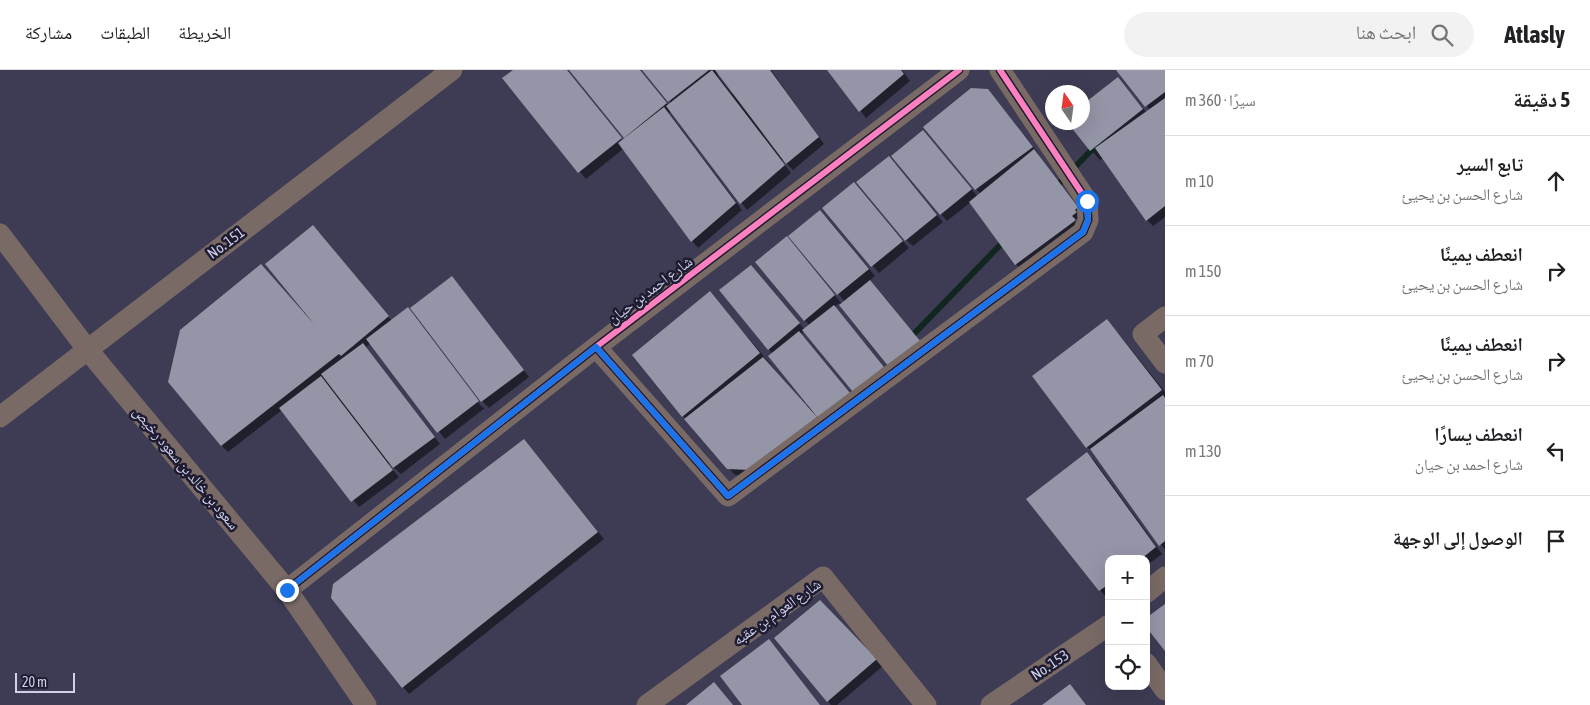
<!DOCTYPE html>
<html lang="ar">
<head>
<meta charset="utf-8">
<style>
	:root { --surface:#fff; --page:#f2f2f2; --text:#202124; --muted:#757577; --line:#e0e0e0 }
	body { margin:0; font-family:"Asap Condensed","Noto Naskh Arabic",sans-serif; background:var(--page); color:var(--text); direction:rtl }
	.controls { position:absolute; right:15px; bottom:15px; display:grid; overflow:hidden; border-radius:10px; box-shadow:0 5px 20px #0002 }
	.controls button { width:45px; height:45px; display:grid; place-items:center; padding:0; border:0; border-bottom:1px solid var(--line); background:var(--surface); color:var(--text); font:25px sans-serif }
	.compass { position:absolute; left:1045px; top:15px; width:45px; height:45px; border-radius:50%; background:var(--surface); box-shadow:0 5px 20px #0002; rotate:347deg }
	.scale { position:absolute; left:15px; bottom:12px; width:60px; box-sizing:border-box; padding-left:5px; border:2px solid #d0cfec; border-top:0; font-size:14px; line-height:18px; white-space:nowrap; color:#d0cfec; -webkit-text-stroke:4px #1e1c31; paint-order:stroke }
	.stop { position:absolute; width:15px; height:15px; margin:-11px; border:4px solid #1a73e8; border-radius:50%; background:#fff }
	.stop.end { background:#1a73e8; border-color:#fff; box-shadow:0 1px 5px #0008 }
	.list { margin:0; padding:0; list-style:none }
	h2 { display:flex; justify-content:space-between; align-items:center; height:65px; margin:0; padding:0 20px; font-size:21px }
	h2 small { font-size:16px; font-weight:400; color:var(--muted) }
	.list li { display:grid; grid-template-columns:32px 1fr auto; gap:15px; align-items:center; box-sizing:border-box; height:90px; padding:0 20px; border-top:1px solid var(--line) }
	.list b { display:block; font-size:19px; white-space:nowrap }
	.list p { margin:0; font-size:16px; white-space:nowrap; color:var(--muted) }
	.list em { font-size:16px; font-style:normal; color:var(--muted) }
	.icon { flex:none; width:28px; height:28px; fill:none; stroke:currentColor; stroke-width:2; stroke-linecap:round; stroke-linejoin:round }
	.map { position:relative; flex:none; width:1165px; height:635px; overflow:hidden; direction:ltr }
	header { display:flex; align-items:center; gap:30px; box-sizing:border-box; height:70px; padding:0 25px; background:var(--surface); border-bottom:1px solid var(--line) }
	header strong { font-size:24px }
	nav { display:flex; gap:28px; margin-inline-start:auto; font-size:18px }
	.search { width:350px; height:45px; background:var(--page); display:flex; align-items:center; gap:12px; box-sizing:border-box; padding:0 18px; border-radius:28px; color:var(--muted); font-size:19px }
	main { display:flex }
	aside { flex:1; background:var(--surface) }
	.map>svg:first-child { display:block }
	.shadow { fill:#0007; fill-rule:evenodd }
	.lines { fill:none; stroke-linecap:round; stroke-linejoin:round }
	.stream { stroke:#122620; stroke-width:6 }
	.building { fill:#9595a8 }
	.minor { stroke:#796a66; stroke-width:21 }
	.cycleway-casing { stroke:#1e1c31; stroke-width:9 }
	.cycleway { stroke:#ff80c0; stroke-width:6 }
	.route { stroke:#1a73e8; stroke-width:6 }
	.labels { text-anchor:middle; stroke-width:5; stroke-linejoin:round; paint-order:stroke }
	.street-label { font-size:15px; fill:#d0cfec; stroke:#1e1c31 }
</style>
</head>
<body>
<header>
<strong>Atlasly</strong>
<div class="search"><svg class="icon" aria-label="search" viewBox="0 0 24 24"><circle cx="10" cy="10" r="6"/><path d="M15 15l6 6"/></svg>ابحث هنا</div>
<nav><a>الخريطة</a><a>الطبقات</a><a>مشاركة</a></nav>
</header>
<main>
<aside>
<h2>5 دقيقة<small>سيرًا · 360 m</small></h2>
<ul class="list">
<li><svg class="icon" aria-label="ahead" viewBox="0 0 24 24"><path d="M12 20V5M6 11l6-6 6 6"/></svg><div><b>تابع السير</b><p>شارع الحسن بن يحيئ</p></div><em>10 m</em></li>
<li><svg class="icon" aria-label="right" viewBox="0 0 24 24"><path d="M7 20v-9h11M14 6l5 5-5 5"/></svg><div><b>انعطف يمينًا</b><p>شارع الحسن بن يحيئ</p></div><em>150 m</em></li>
<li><svg class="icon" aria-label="right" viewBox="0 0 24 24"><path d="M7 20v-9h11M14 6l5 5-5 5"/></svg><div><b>انعطف يمينًا</b><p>شارع الحسن بن يحيئ</p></div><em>70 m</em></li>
<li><svg class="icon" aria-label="left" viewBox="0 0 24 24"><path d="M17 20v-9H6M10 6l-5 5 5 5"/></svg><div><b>انعطف يسارًا</b><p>شارع احمد بن حيان</p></div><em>130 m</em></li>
<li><svg class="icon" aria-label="arrive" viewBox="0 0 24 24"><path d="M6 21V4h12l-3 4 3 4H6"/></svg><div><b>الوصول إلى الوجهة</b></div></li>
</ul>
</aside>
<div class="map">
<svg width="1165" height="635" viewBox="0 0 1165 635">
	<rect width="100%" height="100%" fill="#3d3c54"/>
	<!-- shadow -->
	<path class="shadow" d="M515 0H567L623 71 626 68 571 0H640L669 36 671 33 644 0H771L824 74 793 100 783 90 782 91 791 103 747 140 672 41 669 43 742 140 698 178 692 171 623 79 586 109 504 9ZM719 3 734 23 732 24 717 5Z
		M829 0H902L910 11 866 48Z
		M1118 0H1165V147L1153 156 1147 150 1104 88 1100 90 1091 80 1082 52 1118 9 1147 43 1150 40Z
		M987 20 1039 84 1037 85 1084 144 1083 149 1023 201 1016 194 971 132 947 151 941 144 929 68 978 127 981 124 976 119Z
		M895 94 943 152 913 176 906 170Z
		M854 114 909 178 879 203 824 138Z
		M827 148 875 206 869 211 927 279 890 296 839 233 835 237 890 304 805 261 801 264 855 330 757 406 735 405 683 346 716 230 806 336 808 335 769 279 751 196 805 260 810 256 805 250 793 174 842 234 845 232 790 166Z
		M320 163 392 251 412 244 482 337 485 338 445 369 371 273 366 277 440 374 401 404 390 394 389 395 399 407 359 437 282 340 228 382 221 375 305 241Z
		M458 214 529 307 489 338 479 328Z
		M1106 251 1119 264 1165 322V480L1097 386 1087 377Z
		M530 377 604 469 409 624 403 617Z
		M1087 384 1094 390 1162 484 1146 496V489H1109V525L1106 527 1100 520Z
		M820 532 883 596 837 635H831L828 631Z"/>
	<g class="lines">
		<!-- stream -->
		<path class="stream" d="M1055 118 1100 71
			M909 269 1005 170"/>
	</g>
	<!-- building -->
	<path class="building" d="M513 0H567L622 68 578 103 502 8Z
		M569 0H640L667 33 624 68Z
		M642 0H709L668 32Z
		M712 0 785 95 740 134 666 36Z
		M715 0H770L819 67 786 94Z
		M827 0H901L904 4 859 42Z
		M1116 0H1165V22L1145 37Z
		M1118 7 1143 39 1090 81 1067 52H1082V35Z
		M971 18 988 19 1033 77 975 120 923 57Z
		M1165 28V136L1146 151 1095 78Z
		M664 37 736 133 691 172 618 73Z
		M923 60 972 119 940 145 891 86Z
		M1034 79 1078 137 1075 140 1077 142 1072 146 1076 150 1015 195 969 132Z
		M889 86 937 145 905 171 856 112Z
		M854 112 903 171 871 197 822 138Z
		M820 140 869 199 837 225 788 166Z
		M313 155 389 246 341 286 339 284 221 376 168 312 180 260 261 194 314 254 265 194Z
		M787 166 835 225 804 251 755 192Z
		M751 195 800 253 768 280 719 220Z
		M452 206 524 300 481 332 410 238Z
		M870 210 921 272 889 297 839 235Z
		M710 221 760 283 682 347 632 285Z
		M834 235 884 297 853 322 802 260Z
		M408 237 479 331 437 363 366 269Z
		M1107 249 1162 320 1086 378 1032 306Z
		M799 261 850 323 818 348 768 286Z
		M363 273 435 367 393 398 321 304Z
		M763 287 817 347 750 400 727 399 684 349Z
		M321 306 393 400 351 432 279 338Z
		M1163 325 1165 328V471L1159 476 1090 379Z
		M524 369 598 462 402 618 331 528 333 514Z
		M1087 382 1156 477 1141 489H1109V514L1099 521 1026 429Z
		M820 530 877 589 827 632 774 568Z
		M1165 534V581L1146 557V548Z
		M769 569 820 635H742L720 606Z
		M714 612 733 635H686Z
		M1070 614 1086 635H1042Z"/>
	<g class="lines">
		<!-- minor -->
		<path class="minor" d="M0 164 87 279 287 520 366 635
			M1165 247 1143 264 1165 293
			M596 277 728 426 1083 162 1088 150 1087 131 1000 0
			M0 347 452 0
			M287 520 596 277 959 0
			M1146 523 1165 507
			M1146 593 1165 620
			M647 635 823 507 926 635
			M991 635 1109 555"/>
		<!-- cycleway casing -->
		<g class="cycleway-casing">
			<path id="cycleway" d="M596 277 728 426 1083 162 1088 150 1087 131 1000 0
				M287 520 596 277 959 0"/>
		</g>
		<!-- cycleway -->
		<use href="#cycleway" class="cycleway"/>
	</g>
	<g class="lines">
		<!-- route -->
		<path class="route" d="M287 520 596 277 728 426 1083 162 1088 150 1087 131"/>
	</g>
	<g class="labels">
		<!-- street labels -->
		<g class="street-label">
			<text transform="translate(226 173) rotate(-37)" y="5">No. 151</text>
			<text transform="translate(650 220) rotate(-37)" y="5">شارع احمد بن حيان</text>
			<text transform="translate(186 398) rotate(50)" y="5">سعود بن خالد بن سعود رخيص</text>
			<text transform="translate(777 542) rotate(-35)" y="5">شارع العوام بن عقبه</text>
			<text transform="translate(1050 595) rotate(-34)" y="5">No. 153</text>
		</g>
	</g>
</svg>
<div class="controls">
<button>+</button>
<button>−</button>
<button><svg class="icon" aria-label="locate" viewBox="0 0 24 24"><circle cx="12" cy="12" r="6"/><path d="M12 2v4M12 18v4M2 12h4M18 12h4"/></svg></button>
</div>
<svg class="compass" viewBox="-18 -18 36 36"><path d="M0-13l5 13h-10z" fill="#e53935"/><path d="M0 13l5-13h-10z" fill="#757577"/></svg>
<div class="scale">20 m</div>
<div class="stop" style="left:1087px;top:131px"></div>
<div class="stop end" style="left:287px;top:520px"></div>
</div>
</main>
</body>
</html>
